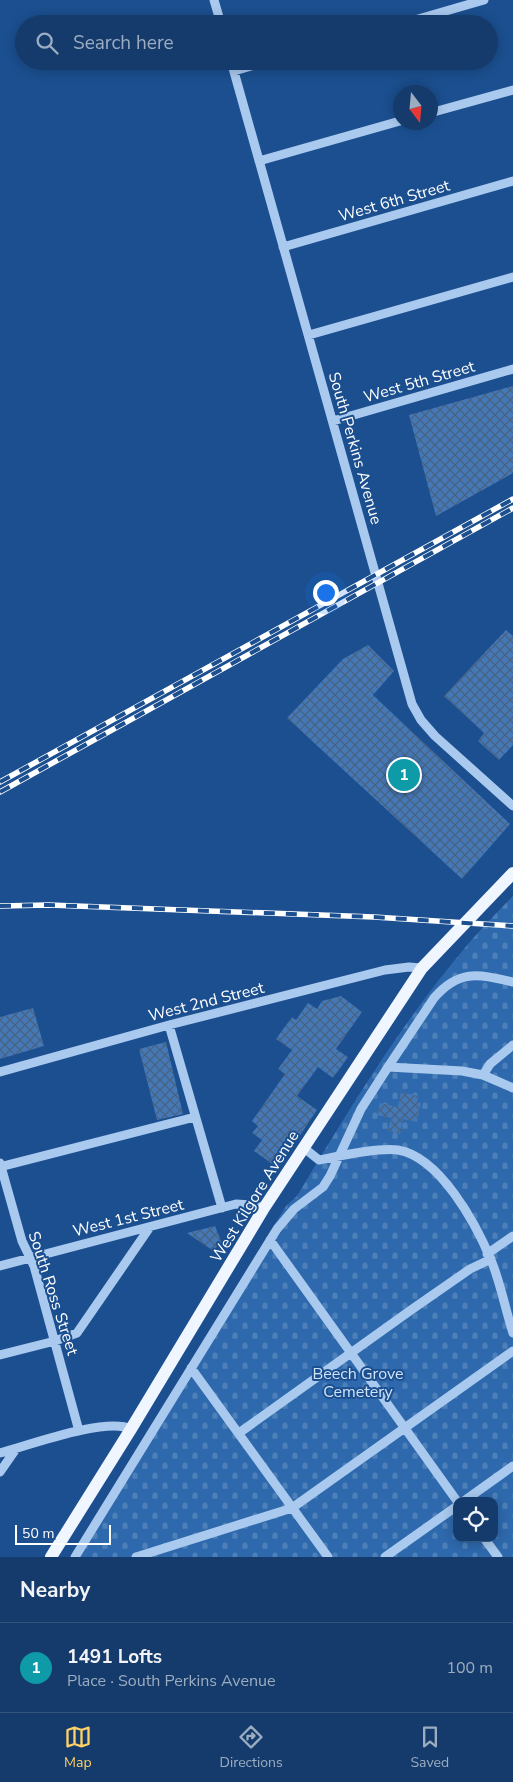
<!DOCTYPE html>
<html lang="en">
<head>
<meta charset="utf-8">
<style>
	:root { --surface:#143b6b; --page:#214673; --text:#f1f3f6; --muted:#9dadc1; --line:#33557e; --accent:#ffd166 }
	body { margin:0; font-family:"Nunito Sans",sans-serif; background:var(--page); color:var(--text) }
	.controls { position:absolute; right:15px; bottom:15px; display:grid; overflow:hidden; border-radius:10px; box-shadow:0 2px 12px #0003 }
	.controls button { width:45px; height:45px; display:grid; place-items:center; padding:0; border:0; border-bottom:1px solid var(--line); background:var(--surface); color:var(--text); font:25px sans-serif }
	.compass { position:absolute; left:393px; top:85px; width:45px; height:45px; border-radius:50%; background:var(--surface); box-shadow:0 2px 12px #0003; rotate:164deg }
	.scale { position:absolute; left:15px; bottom:12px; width:96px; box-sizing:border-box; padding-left:5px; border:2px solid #fff; border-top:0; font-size:14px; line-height:18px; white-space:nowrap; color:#fff; -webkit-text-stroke:4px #1b4f8f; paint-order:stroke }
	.you { position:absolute; left:325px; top:592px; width:18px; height:18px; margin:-12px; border:4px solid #fff; border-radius:50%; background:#1a73e8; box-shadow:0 0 0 8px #1a73e833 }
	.badge { display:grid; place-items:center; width:32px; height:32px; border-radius:50%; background:var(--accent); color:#fff; font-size:16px; font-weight:700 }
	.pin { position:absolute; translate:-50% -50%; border:2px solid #fff; box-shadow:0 1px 5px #0006 }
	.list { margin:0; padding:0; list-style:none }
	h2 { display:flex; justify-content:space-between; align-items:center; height:65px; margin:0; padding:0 20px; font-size:21px }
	h2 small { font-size:16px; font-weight:400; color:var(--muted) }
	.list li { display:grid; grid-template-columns:32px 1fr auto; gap:15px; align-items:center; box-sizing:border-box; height:90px; padding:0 20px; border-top:1px solid var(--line) }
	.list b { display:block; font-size:19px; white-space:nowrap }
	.list p { margin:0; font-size:16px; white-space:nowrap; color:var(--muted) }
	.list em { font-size:16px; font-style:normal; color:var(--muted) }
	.icon { flex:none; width:28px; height:28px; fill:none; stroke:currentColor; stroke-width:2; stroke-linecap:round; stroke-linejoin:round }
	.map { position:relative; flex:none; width:513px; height:1557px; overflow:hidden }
	.search { position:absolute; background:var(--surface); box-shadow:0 2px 12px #0003; left:15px; right:15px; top:15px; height:55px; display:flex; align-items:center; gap:12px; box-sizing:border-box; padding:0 18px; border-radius:28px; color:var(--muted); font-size:19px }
	.sheet { height:155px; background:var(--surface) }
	nav { display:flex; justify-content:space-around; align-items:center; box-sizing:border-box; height:70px; border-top:1px solid var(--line); background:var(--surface); font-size:14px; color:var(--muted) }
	nav a { display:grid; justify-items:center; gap:2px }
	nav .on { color:var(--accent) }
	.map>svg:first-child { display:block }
	.cemetery { fill:url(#cemetery-stones); fill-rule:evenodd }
	.building { fill:url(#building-cross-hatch) }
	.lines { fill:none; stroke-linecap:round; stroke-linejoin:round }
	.minor { stroke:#a9c9ee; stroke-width:9 }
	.major { stroke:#f0f6ff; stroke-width:12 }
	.rail-casing { stroke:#fff; stroke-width:5.5 }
	.rail { stroke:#1b4f8f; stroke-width:4; stroke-dasharray:11; stroke-linecap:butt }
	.labels { text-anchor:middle; stroke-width:4; stroke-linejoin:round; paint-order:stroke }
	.street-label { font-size:16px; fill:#fff; stroke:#1b4f8f }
	.park-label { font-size:16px; fill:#cfe3fa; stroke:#1b4f8f }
</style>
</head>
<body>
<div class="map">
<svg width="513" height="1557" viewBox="0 0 513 1557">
	<defs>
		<pattern id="cemetery-stones" width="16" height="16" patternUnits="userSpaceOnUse" patternTransform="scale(1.25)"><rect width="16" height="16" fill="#2e69ad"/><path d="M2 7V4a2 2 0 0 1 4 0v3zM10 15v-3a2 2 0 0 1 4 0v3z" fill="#4d80b9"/></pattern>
		<pattern id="building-cross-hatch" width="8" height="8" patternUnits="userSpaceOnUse" patternTransform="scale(1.25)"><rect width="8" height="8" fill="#4478b7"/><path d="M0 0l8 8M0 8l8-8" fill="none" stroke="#486282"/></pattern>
	</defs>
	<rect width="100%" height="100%" fill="#1b4f8f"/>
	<!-- cemetery -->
	<path class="cemetery" d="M513 896V1557H71L286 1206 297 1196C349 1109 403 1020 469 943 483 927 498 911 513 896ZM457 1501H494V1538H457Z"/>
	<!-- building -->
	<path class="building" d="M513 386V473L436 516 409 415Z
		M506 630 513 636V745L499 760 478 741 484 733 444 696Z
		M368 645 394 671 373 695 510 824 462 879 287 718 343 659Z
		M341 996 362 1012 336 1049 348 1057 333 1078 318 1067 297 1096 317 1110 278 1168 254 1151 262 1140 252 1133 258 1126 252 1121 285 1074 278 1069 292 1050 276 1039 292 1017 296 1020 308 1003 317 1009 322 1001Z
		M33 1008 44 1046 0 1059V1017Z
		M166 1042 183 1114 157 1120 139 1049Z
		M401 1092 418 1096 417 1102 421 1103 417 1122 403 1119 400 1134 388 1131 391 1118 377 1115 380 1103 398 1107Z
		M215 1226 222 1244 212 1250 187 1233Z"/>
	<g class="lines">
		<!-- minor -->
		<path class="minor" d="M214 0 221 24
			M401 24 484 0
			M231 61 412 704 421 720 435 736 513 806
			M234 71 268 61
			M430 113 513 90
			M259 161 400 121
			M283 247 513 181
			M309 335 513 277
			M333 421 513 369
			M169 1025 222 1208
			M388 1067 434 998C459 969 478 974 513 982
			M0 1072 169 1025 385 970 409 967 422 968
			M483 1075 490 1064 513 1045
			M304 1148 319 1160C339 1156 380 1147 398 1150 440 1157 476 1224 491 1260 501 1284 505 1309 513 1333
			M0 1163 22 1241 34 1266 79 1431
			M0 1167 195 1117
			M270 1240 457 1501
			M487 1254 513 1236
			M0 1266 236 1204 251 1205 264 1208
			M0 1355 55 1341 77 1333 150 1227
			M191 1368 328 1557
			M239 1433 411 1310 470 1269 491 1259
			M0 1453C30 1445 105 1417 131 1429
			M0 1472 16 1449
			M464 1501 513 1466
			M484 1538 498 1557
			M75 1557 277 1229 294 1209 323 1187 330 1176 361 1109 388 1067 462 1071 483 1075 513 1088
			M136 1557 292 1508 513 1351
			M385 1557 457 1506"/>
		<!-- major -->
		<path class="major" d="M51 1557 131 1429 264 1208 422 968 513 873"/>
		<!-- rail casing -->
		<g class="rail-casing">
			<path id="rail" d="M0 782 513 499
				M0 792 513 508
				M0 906 49 905 374 917 513 926"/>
		</g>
		<!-- rail -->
		<use href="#rail" class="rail"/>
	</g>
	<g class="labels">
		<!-- street labels -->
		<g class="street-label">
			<text transform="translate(394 200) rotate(-16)" y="6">West 6th Street</text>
			<text transform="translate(419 381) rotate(-16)" y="6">West 5th Street</text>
			<text transform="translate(356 448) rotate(74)" y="6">South Perkins Avenue</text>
			<text transform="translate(206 1001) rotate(-14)" y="6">West 2nd Street</text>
			<text transform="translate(254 1196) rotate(-58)" y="6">West Kilgore Avenue</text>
			<text transform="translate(128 1217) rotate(-14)" y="6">West 1st Street</text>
			<text transform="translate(54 1293) rotate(72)" y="6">South Ross Street</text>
		</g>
		<!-- park labels -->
		<g class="park-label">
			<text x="358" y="1379">Beech Grove<tspan x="358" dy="18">Cemetery</tspan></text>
		</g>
	</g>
</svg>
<div class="controls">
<button><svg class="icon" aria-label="locate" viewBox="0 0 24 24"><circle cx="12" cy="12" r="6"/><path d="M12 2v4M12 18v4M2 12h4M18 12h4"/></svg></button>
</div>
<svg class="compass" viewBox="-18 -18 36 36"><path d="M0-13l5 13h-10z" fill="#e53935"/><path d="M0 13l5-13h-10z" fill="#9dadc1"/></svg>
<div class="scale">50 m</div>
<div class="you"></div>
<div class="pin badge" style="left:404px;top:775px;background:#0f9aa8">1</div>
<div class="search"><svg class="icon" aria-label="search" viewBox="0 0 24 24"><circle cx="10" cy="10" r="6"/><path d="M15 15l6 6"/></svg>Search here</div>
</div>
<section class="sheet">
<h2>Nearby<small></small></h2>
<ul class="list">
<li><span class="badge" style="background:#0f9aa8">1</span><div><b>1491 Lofts</b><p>Place · South Perkins Avenue</p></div><em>100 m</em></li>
</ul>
</section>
<nav>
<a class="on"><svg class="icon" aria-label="map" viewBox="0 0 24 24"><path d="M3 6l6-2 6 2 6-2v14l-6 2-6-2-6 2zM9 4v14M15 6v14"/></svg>Map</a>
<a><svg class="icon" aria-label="directions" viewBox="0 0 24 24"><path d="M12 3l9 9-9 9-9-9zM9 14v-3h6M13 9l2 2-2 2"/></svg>Directions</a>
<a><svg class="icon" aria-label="saved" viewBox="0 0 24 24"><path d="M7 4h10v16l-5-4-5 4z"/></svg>Saved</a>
</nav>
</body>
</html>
